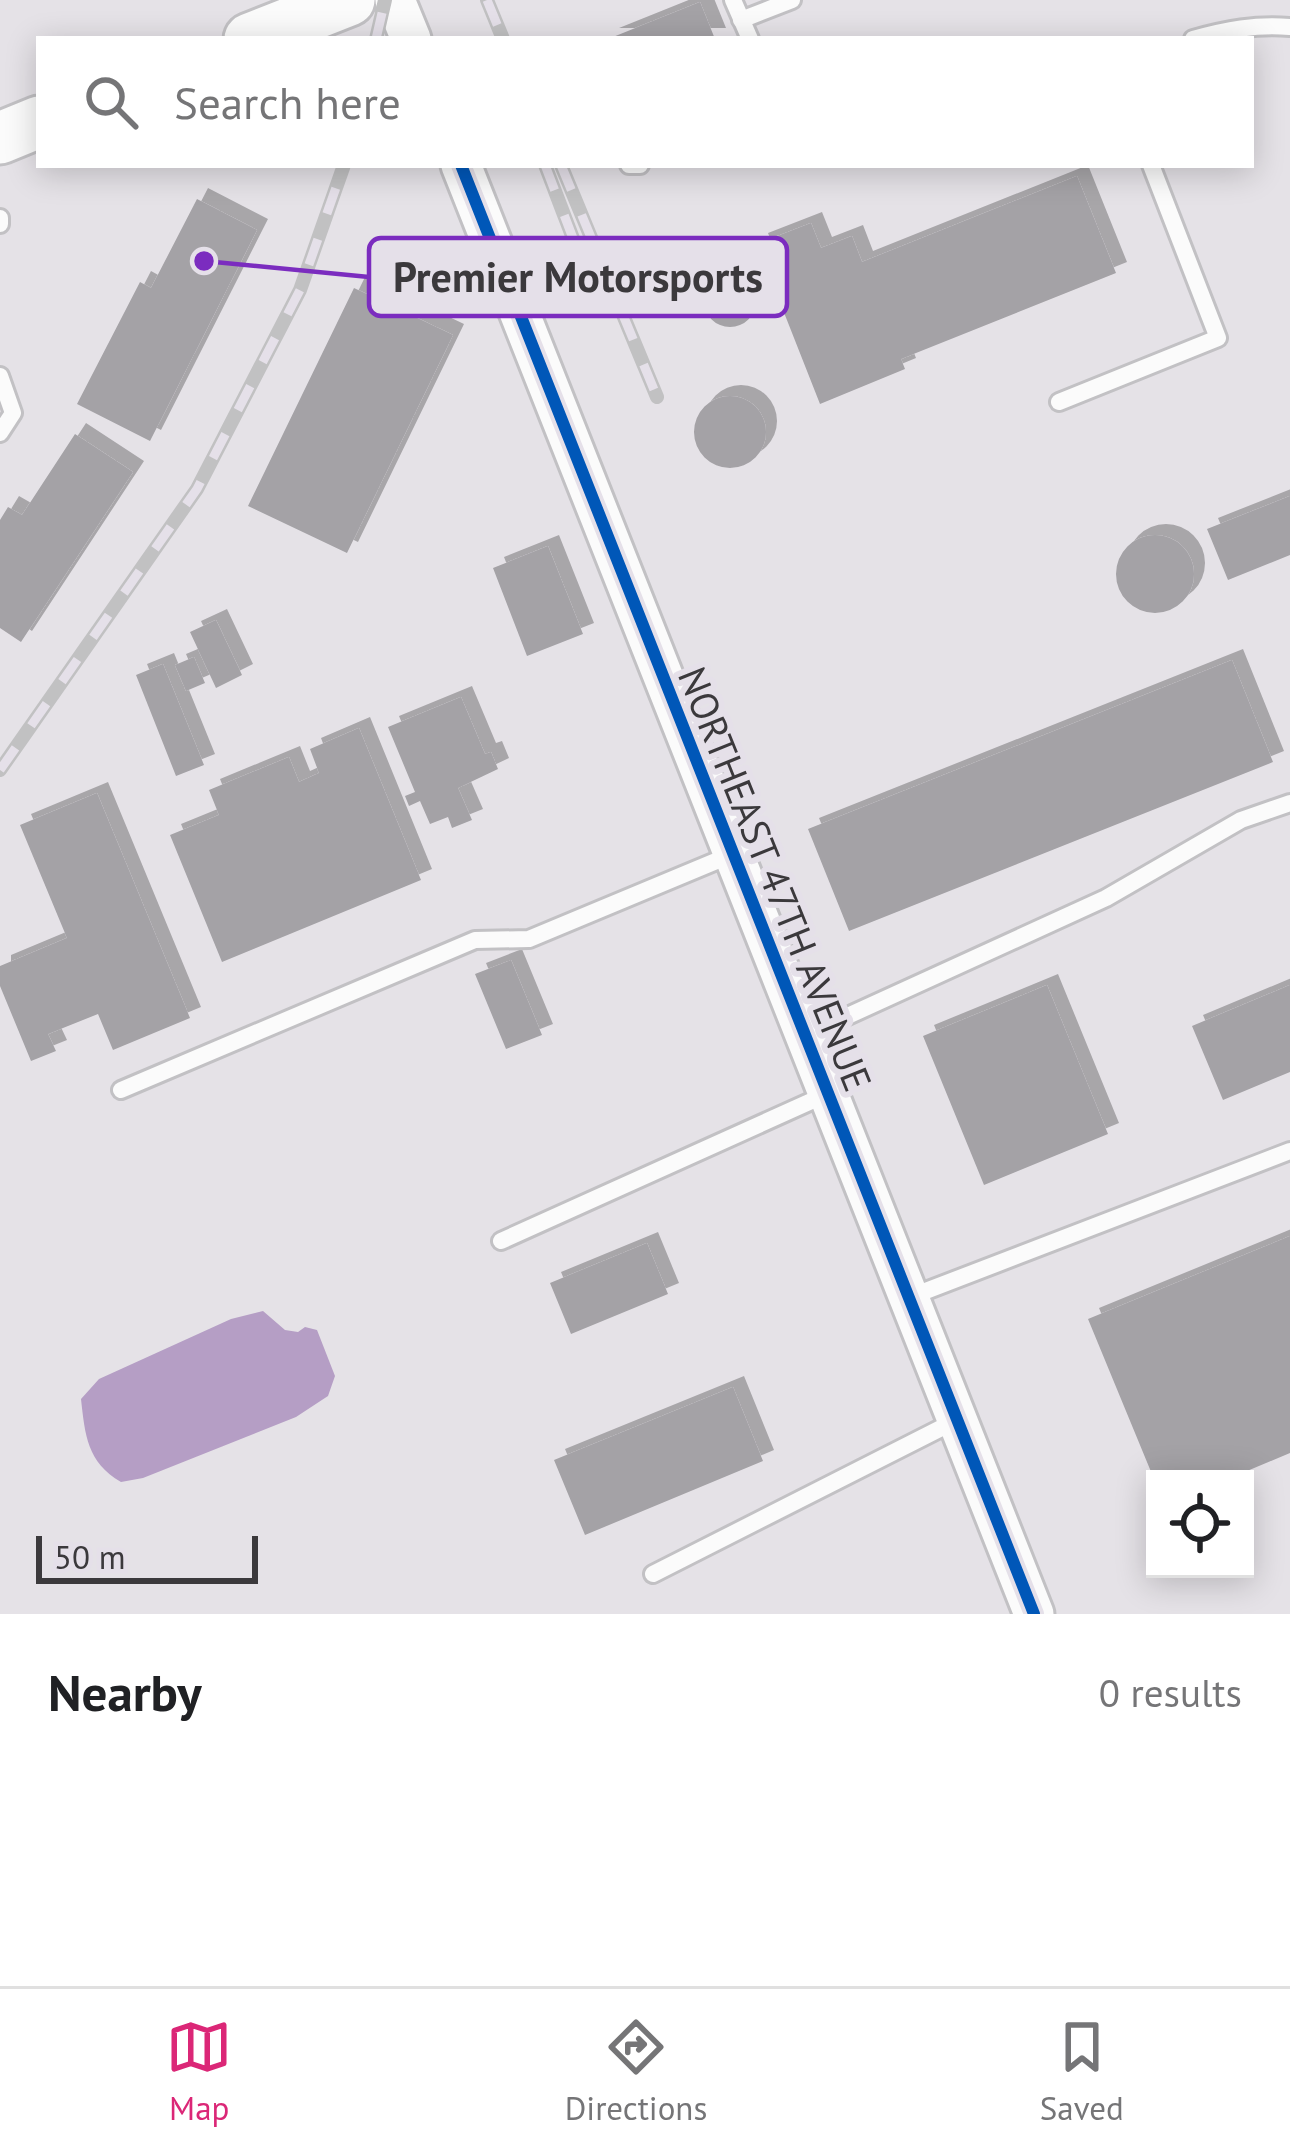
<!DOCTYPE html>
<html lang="en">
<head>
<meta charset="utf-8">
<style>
	:root { --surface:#fff; --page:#f2f2f2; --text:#202124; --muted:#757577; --line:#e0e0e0; --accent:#db2777 }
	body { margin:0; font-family:"PT Sans",sans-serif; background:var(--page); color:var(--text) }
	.controls { position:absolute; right:36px; bottom:36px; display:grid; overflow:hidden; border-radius:0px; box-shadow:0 6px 30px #0003 }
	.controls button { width:108px; height:108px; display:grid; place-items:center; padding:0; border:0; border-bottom:3px solid var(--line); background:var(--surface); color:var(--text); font:60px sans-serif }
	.scale { position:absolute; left:36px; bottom:30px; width:222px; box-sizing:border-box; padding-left:12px; border:6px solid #3b393c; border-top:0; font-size:33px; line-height:42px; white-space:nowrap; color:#3b393c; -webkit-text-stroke:9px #e5e0e9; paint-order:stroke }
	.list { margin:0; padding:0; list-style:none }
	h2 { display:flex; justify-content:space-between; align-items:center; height:156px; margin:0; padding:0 48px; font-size:51px }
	h2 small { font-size:39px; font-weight:400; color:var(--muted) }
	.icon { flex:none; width:66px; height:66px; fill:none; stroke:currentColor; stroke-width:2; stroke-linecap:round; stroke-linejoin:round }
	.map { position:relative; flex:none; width:1290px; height:1614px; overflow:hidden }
	.search { position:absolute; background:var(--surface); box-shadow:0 6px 30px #0003; left:36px; right:36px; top:36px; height:132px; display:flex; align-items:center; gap:30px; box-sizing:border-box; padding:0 42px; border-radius:0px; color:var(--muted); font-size:45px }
	.sheet { height:372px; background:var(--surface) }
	nav { display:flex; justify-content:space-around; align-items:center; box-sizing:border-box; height:168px; border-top:3px solid var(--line); background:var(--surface); font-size:33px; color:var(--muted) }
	nav a { display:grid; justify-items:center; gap:6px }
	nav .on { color:var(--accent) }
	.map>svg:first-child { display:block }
	.water { fill:#b59ec5 }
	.building { fill:#a4a2a6; filter:url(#shadow) }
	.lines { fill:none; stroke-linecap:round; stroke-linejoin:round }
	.service-casing { stroke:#c2c1c4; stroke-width:22 }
	.tertiary-casing { stroke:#c2c1c4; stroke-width:45 }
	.primary-casing { stroke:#c2c1c4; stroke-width:57 }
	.service { stroke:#fbfbfb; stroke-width:16 }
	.tertiary { stroke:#fbfbfb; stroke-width:39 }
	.primary { stroke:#fbfbfb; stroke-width:51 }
	.rail-casing { stroke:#c1c1c2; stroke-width:14 }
	.rail { stroke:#e5e0e9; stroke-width:9; stroke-dasharray:27; stroke-linecap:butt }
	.cycleway-casing { stroke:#e5e0e9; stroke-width:20 }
	.cycleway { stroke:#0057b8; stroke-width:12 }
	.labels { text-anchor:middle; stroke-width:12; stroke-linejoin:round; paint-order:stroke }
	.street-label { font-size:39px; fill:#3b393c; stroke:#e5e0e9 }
	.leader { fill:none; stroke:#7b2cbf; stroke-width:4.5 }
	.callout-dot { fill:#7b2cbf; stroke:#e5e0e9; stroke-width:4.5 }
	.callout { fill:#e5e0e9; stroke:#7b2cbf; stroke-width:4.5 }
	.callout-label { font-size:42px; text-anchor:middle; font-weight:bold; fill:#3b393c }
</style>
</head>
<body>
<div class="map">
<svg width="1290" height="1614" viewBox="0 0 1290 1614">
	<defs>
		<filter id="shadow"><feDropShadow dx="11" dy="-11" stdDeviation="0" flood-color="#0004"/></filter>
	</defs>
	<rect width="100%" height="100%" fill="#e5e2e7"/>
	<!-- water -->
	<path class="water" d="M263 1311 285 1330 298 1332 305 1327 317 1330 335 1376 328 1396 296 1417 143 1478 121 1482C87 1462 85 1435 81 1399L99 1379 231 1319Z"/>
	<!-- building -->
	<path class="building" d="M700 2 715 39H608Z
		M1077 176 1116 273 901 359 905 369 820 404 757 244 811 223 821 248 852 236 862 262Z
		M197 199 257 230 150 441 77 404 140 282 151 288Z
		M704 301a26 26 0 1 1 52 0a26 26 0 1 1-52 0Z
		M354 288 453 335 347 553 248 506Z
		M694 432a36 36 0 1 1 72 0a36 36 0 1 1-72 0Z
		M75 434 133 472 21 642 0 628V520L8 507 22 515Z
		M1290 496V555L1228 580 1207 529Z
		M1116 574a39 39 0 1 1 78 0a39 39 0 1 1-78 0Z
		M548 546 583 634 527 656 493 568Z
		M216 620 242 675 216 688 190 632Z
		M194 657 205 683 186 691 175 665Z
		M1232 660 1273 762 849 931 808 829Z
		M163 664 204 765 176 776 136 675Z
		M461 697 485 754 491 752 498 769 458 788 472 820 452 828 448 817 430 824 420 801 409 806 405 796 415 792 388 727Z
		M359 728 421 880 222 962 170 835 219 815 209 790 289 757 299 782 319 773 310 749Z
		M97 793 190 1018 113 1050 98 1014 48 1034 56 1051 31 1061 0 986V966L67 938 20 825Z
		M511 960 542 1035 506 1049 475 974Z
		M1047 985 1108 1134 984 1185 923 1036Z
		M1290 985V1072L1223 1100 1192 1026Z
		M1290 1236V1453L1228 1479H1154L1088 1319Z
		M647 1243 668 1294 571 1334 550 1283Z
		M733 1387 763 1461 585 1535 554 1460Z"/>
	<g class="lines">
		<!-- service casing -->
		<g class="service-casing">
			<path id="service" d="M733 0 750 39
				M741 20 792 0
				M1193 39C1226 30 1256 24 1290 27
				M629 165H640
				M0 218V224
				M0 376 13 413 0 433
				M1059 402 1218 338 1151 165
				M806 1035 1106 898 1241 820 1290 803
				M121 1090 475 940 529 939 733 854
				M501 1241 827 1094
				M910 1297 1290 1151
				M653 1574 957 1420"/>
		</g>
		<!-- tertiary casing -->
		<g class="tertiary-casing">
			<path id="tertiary" d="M395 0 411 39
				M461 165 1034 1614"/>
		</g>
		<!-- primary casing -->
		<g class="primary-casing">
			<path id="primary" d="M250 39 349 0
				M0 138 39 122"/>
		</g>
		<!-- service -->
		<use href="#service" class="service"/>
		<!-- tertiary -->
		<use href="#tertiary" class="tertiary"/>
		<!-- primary -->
		<use href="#primary" class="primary"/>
		<!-- rail casing -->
		<g class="rail-casing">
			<path id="rail" d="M487 0 503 39
				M376 39 385 0
				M545 165 587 275
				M561 165 657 397
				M0 770 197 489 300 290 344 165"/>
		</g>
		<!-- rail -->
		<use href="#rail" class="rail"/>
		<!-- cycleway casing -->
		<g class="cycleway-casing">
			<path id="cycleway" d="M461 165 1034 1614"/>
		</g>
		<!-- cycleway -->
		<use href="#cycleway" class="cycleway"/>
	</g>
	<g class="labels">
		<!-- street labels -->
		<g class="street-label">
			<text transform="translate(775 879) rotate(68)" y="14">NORTHEAST 47TH AVENUE</text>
		</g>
	</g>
	<!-- callouts -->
	<path class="leader" d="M204 261L369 277"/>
	<circle class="callout-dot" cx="204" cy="261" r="12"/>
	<rect class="callout" x="369" y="238" width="418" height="78" rx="12"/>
	<g class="callout-label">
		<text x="578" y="292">Premier Motorsports</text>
	</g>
</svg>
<div class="controls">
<button><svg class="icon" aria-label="locate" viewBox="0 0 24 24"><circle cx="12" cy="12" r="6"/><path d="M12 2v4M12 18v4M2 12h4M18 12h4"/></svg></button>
</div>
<div class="scale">50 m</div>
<div class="search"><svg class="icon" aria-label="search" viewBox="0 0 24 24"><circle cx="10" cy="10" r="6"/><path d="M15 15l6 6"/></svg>Search here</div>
</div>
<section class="sheet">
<h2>Nearby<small>0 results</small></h2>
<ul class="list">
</ul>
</section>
<nav>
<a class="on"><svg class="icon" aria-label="map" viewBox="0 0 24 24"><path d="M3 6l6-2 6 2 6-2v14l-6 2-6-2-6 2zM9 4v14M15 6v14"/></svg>Map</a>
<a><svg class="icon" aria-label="directions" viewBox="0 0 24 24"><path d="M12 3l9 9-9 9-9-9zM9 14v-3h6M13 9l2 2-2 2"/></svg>Directions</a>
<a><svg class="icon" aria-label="saved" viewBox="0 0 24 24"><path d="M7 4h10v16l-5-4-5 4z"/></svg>Saved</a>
</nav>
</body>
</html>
